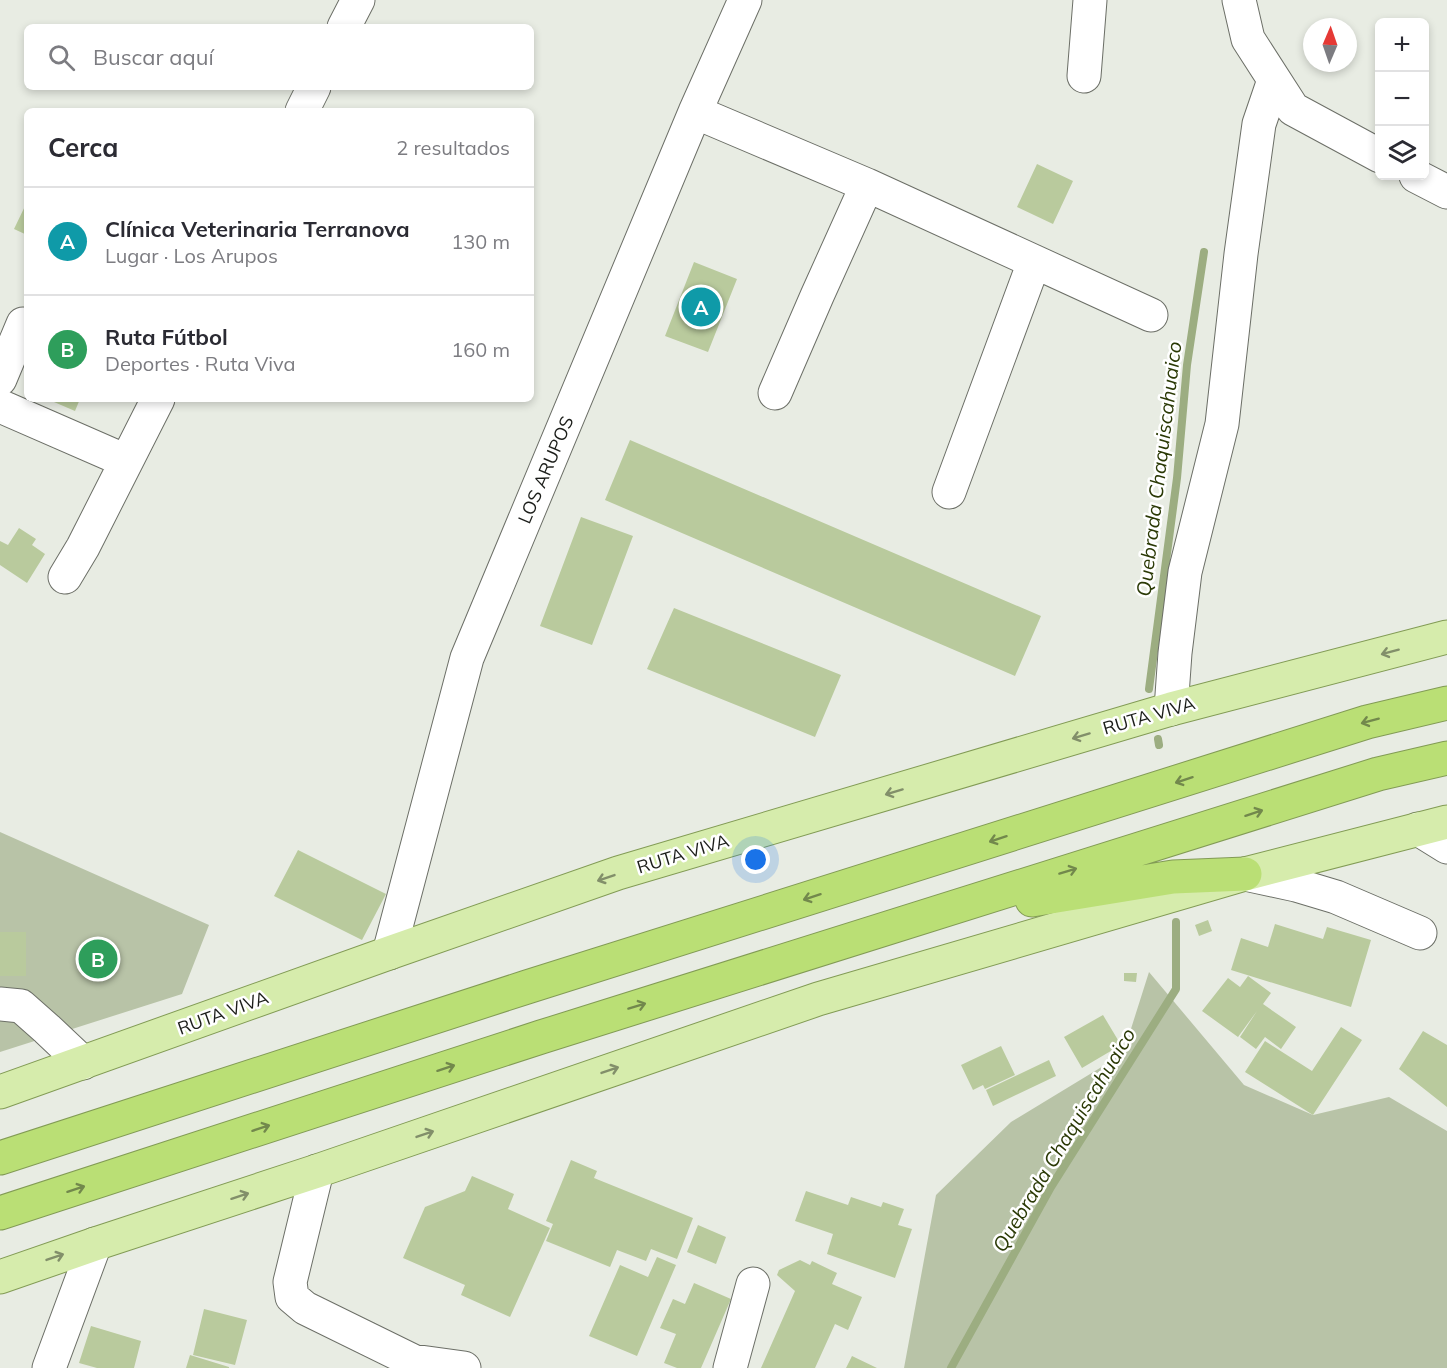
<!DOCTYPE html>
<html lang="es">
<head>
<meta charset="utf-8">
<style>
	:root { --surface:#fff; --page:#f7f7f7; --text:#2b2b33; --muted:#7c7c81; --line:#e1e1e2; --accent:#688909 }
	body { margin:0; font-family:Mulish,sans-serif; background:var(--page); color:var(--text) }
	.controls { position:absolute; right:18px; top:18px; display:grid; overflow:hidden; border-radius:9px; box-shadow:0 3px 9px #0003 }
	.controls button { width:54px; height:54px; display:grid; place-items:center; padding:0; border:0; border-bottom:2px solid var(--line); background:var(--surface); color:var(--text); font:30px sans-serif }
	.compass { position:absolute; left:1303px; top:18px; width:54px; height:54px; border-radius:50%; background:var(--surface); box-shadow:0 3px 9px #0003; rotate:2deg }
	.you { position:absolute; left:756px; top:860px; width:21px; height:21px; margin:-15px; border:4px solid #fff; border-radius:50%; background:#1a73e8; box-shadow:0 0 0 9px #1a73e833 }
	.badge { display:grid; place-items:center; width:39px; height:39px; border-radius:50%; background:var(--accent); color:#fff; font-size:20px; font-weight:700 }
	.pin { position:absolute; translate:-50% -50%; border:3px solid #fff; box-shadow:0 2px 6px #0006 }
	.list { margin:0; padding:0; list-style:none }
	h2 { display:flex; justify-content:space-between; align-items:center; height:78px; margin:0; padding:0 24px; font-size:26px }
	h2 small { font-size:20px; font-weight:400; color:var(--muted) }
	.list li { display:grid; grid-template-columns:39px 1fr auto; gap:18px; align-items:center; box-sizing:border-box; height:108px; padding:0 24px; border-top:2px solid var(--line) }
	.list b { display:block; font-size:22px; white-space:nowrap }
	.list p { margin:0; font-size:20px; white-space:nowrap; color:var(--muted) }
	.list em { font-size:20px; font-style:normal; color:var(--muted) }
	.icon { flex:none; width:33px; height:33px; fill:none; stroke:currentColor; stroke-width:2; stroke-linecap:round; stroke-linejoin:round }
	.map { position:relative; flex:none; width:1447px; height:1368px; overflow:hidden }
	.search { position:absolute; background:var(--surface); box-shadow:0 3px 9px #0003; left:24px; top:24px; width:510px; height:66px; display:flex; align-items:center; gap:15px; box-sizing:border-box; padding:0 21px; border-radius:9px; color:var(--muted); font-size:22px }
	.panel { position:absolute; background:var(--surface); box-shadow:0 3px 9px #0003; left:24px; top:108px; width:510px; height:294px; border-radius:9px }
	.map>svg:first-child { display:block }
	.green { fill:#b8c3a7 }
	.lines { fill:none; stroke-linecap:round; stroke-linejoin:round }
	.stream { stroke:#9cad81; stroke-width:8 }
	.building { fill:#b9ca9d }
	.minor-casing { stroke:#6c6f67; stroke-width:35 }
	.major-casing { stroke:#829b55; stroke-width:35 }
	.highway-casing { stroke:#829b55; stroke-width:35 }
	.minor { stroke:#fff; stroke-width:33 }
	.major { stroke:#d6ecac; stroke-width:33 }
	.highway { stroke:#badf75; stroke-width:33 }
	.oneway { stroke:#828f6a }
	.oneway2 { stroke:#72884c }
	.labels { text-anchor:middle; stroke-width:5; stroke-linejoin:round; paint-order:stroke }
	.street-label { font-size:18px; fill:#1b1d19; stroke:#fff }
	.water-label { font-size:20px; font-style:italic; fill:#2a3905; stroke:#fff }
</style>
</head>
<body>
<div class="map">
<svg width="1447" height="1368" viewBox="0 0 1447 1368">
	<rect width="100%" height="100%" fill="#e8ece3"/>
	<!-- green -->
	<path class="green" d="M0 832 209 925 182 994 0 1052Z
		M1149 972 1244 1085 1313 1115 1389 1097 1447 1131V1368H904L936 1195 1011 1122 1123 1054Z"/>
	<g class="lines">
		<!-- stream -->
		<path class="stream" d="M1149 689 1177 478 1187 365 1204 252
			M1158 739 1159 745
			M951 1368 1051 1187 1176 989V922"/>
	</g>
	<!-- building -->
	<path class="building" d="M1037 164 1073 181 1053 224 1017 207Z
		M27 202V235L14 229Z
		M694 262 737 279 708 352 665 336Z
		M47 399H80L75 411Z
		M630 440 1041 616 1015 676 605 500Z
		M581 517 633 536 592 645 540 626Z
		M19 528 36 539 32 545 45 554 27 583 0 565V541L8 545Z
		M674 608 841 675 815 737 647 669Z
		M298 850 386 894 362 940 274 896Z
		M1208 920 1212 931 1199 936 1195 925Z
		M1275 924 1323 939 1327 927 1371 940 1351 1007 1231 970 1241 938 1268 947Z
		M0 932H26V976H0Z
		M1124 973H1137L1136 982 1124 981Z
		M1248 976 1271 993 1263 1004 1296 1027 1281 1049 1265 1037 1256 1049 1240 1037 1257 1011 1238 1037 1202 1011 1228 978 1240 987Z
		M1103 1015 1121 1045 1082 1068 1064 1037Z
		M1341 1027 1362 1040 1313 1115 1245 1072 1265 1041 1312 1071Z
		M1423 1031 1447 1045V1107L1399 1069Z
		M1001 1046 1015 1075 985 1089 983 1085 973 1090 961 1065Z
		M1049 1060 1056 1076 993 1106 986 1090Z
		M571 1160 597 1171 594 1178 693 1218 677 1259 651 1249 646 1261 617 1250 610 1267 546 1241 553 1224 546 1221Z
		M472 1176 514 1194 508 1209 550 1228 510 1317 461 1295 465 1285 403 1258 425 1207 465 1191Z
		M806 1191 848 1205 851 1197 881 1207 883 1202 904 1209 898 1225 912 1229 895 1278 827 1254 833 1234 795 1221Z
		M698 1225 726 1237 716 1264 687 1252Z
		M657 1257 676 1265 637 1356 589 1336 620 1265 648 1277Z
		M800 1260 810 1265 812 1261 837 1273 832 1284 862 1297 848 1330 835 1324 815 1368H761L795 1291 777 1275 779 1270Z
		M694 1283 731 1299 701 1368H677L664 1363 676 1334 660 1328 673 1299 685 1304Z
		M204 1309 247 1320 235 1365 193 1355Z
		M91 1326 141 1341 134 1368H97L79 1363Z
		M190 1355 229 1367V1368H186Z
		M852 1356 877 1368H846Z"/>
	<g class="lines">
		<!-- minor casing -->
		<g class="minor-casing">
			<path id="minor" d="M1239 0 1248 39 1293 109 1380 156
				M344 27 358 0
				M1084 76 1090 0
				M302 111 314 87
				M695 112 867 185 1151 315
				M1416 176 1447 192
				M0 379 23 324
				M775 393 817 296 867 185
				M0 406 126 461
				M949 492 1034 262
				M65 577 83 547 158 399
				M1171 709 1175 653 1185 572 1222 424 1241 254 1259 124 1274 80
				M1418 829 1447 847
				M1245 874 1296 885 1336 897 1420 933
				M389 953 467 658 695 112 745 0
				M0 1004 21 1006 47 1029 83 1063
				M317 1171 290 1282 292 1297 305 1308 413 1361 464 1368
				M49 1368 95 1244
				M730 1368 753 1284"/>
		</g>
		<!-- major casing -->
		<g class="major-casing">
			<path id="major" d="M0 1092 389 953 618 873 1171 709 1447 637
				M0 1277 95 1244 317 1171 818 999 1245 874 1447 822"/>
		</g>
		<!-- highway casing -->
		<g class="highway-casing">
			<path id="highway" d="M1032 900 1173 877 1245 874
				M0 1158 527 987 1367 722 1447 703
				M0 1213 541 1037 1378 774 1447 758"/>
		</g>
		<!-- minor -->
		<use href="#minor" class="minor"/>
		<!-- major -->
		<use href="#major" class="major"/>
		<!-- highway -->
		<use href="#highway" class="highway"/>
	</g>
	<!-- one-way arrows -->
	<defs><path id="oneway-shaft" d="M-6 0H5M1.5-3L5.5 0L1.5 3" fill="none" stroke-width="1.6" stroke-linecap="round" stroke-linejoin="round" transform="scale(1.5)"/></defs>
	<g class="oneway">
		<use href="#oneway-shaft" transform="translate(1390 652) rotate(165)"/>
		<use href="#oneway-shaft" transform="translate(1081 736) rotate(163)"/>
		<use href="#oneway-shaft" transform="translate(894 792) rotate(163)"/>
		<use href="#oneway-shaft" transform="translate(606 878) rotate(161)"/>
		<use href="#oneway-shaft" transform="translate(610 1070) rotate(-19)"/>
		<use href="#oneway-shaft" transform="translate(425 1134) rotate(-19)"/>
		<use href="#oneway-shaft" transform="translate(240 1196) rotate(-18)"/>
		<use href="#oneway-shaft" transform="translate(55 1257) rotate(-19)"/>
	</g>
	<g class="oneway2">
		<use href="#oneway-shaft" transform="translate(1370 721) rotate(165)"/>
		<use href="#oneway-shaft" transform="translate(1184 780) rotate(162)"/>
		<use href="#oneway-shaft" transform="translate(1254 813) rotate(-18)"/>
		<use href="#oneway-shaft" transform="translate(998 839) rotate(162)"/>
		<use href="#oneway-shaft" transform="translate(1068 871) rotate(-17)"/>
		<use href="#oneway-shaft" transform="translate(812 897) rotate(162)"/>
		<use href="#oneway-shaft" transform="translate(637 1006) rotate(-17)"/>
		<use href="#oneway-shaft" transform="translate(446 1068) rotate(-18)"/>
		<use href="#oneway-shaft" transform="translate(261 1128) rotate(-18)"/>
		<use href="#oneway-shaft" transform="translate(76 1189) rotate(-18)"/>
	</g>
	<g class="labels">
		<!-- street labels -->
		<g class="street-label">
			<text transform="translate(546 470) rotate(-67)" y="6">LOS ARUPOS</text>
			<text transform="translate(1149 716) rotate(-16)" y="6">RUTA VIVA</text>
			<text transform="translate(683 854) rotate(-17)" y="6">RUTA VIVA</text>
			<text transform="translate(223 1013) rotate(-20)" y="6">RUTA VIVA</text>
		</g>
		<!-- water labels -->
		<g class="water-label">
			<text transform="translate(1159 469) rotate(-83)" y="7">Quebrada Chaquiscahuaico</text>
			<text transform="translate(1064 1140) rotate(-59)" y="7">Quebrada Chaquiscahuaico</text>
		</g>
	</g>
</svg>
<div class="controls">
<button>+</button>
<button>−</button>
<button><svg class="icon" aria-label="layers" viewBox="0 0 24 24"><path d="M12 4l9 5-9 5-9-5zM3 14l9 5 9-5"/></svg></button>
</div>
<svg class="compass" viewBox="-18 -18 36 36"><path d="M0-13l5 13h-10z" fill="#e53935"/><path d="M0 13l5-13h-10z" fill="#7c7c81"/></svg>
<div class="you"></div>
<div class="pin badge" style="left:701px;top:307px;background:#0f9aa8">A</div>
<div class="pin badge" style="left:98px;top:959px;background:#2e9e5b">B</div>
<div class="search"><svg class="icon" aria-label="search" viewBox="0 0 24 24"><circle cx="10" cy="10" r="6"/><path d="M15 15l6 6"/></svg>Buscar aquí</div>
<section class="panel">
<h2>Cerca<small>2 resultados</small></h2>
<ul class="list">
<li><span class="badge" style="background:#0f9aa8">A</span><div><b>Clínica Veterinaria Terranova</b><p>Lugar · Los Arupos</p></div><em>130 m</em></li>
<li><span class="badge" style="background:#2e9e5b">B</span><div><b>Ruta Fútbol</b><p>Deportes · Ruta Viva</p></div><em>160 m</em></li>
</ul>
</section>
</div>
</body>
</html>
